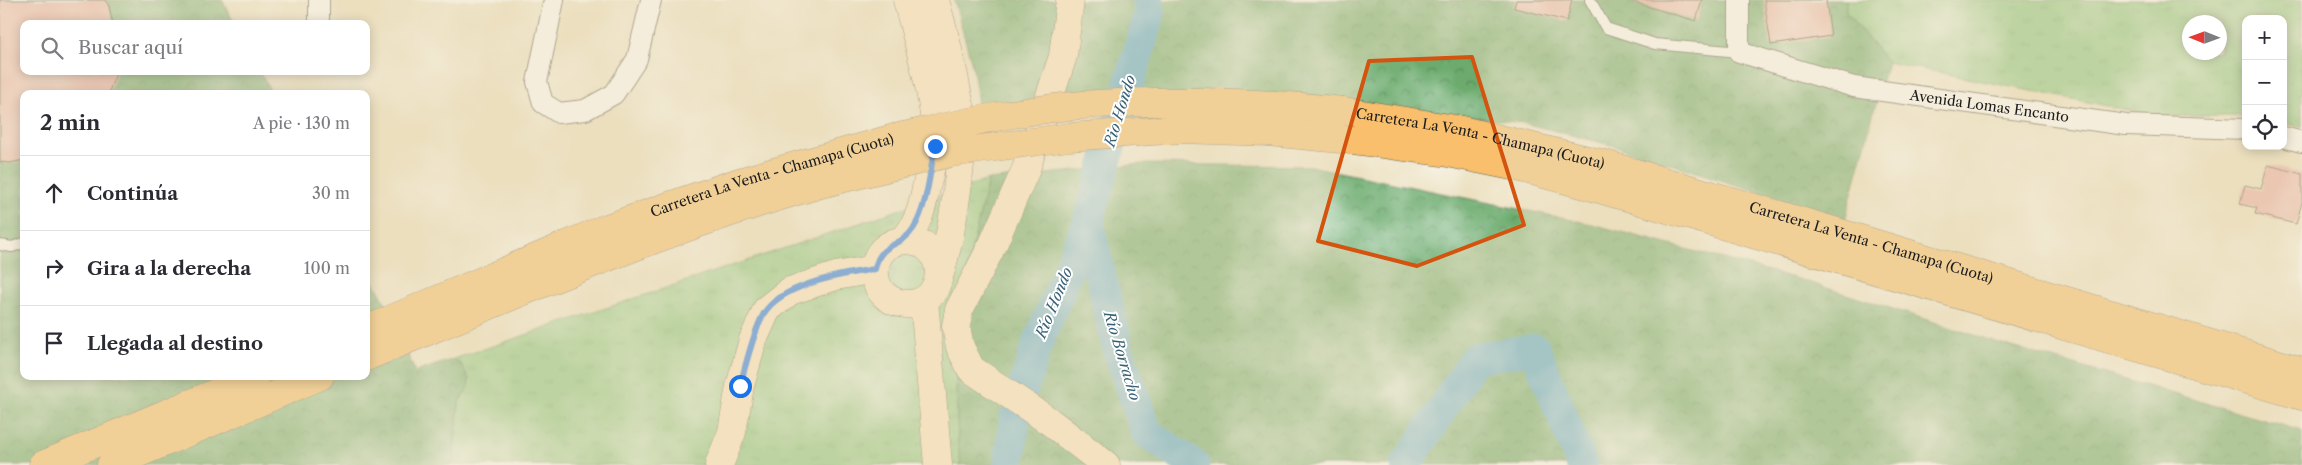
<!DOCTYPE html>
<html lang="es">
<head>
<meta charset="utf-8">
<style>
	:root { --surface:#fff; --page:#f2f2f3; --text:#2b2b33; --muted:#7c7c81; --line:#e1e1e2 }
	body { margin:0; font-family:"Libre Caslon Text",serif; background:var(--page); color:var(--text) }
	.controls { position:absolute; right:15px; top:15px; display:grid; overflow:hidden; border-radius:10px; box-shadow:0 2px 12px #0003 }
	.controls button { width:45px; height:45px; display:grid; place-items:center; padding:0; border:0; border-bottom:1px solid var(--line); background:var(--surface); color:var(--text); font:25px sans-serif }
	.compass { position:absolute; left:2182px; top:15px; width:45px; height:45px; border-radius:50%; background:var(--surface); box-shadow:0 2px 12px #0003; rotate:271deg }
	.stop { position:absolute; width:15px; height:15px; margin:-11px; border:4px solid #1a73e8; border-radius:50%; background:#fff }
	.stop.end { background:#1a73e8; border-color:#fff; box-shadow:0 1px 5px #0008 }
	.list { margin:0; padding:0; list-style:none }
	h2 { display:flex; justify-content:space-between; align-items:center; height:65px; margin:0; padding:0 20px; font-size:21px }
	h2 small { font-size:16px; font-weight:400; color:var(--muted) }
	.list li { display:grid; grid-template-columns:32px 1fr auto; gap:15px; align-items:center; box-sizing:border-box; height:75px; padding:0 20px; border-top:1px solid var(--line) }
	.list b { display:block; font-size:19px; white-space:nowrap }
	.list em { font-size:16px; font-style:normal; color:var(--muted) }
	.icon { flex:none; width:28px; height:28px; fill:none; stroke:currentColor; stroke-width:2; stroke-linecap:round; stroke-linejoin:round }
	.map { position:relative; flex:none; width:2302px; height:465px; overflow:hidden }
	.search { position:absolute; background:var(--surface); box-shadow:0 2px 12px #0003; left:20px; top:20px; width:350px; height:55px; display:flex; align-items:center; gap:12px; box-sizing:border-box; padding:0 18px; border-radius:10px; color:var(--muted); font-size:19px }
	.panel { position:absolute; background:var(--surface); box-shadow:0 2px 12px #0003; left:20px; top:90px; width:350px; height:290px; border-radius:10px }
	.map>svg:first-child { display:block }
	.grass { fill:url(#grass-tufts); stroke:#51714d; fill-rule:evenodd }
	.forest { fill:url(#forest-crowns); stroke:#446444 }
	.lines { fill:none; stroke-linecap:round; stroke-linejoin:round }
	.river { stroke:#51a5cd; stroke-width:31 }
	.building { fill:#eaaaa3 }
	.lane-casing { stroke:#646054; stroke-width:12 }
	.street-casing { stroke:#646054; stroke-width:22 }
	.secondary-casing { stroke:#646054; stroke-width:29 }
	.highway-casing { stroke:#646054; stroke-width:29 }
	.lane { stroke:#fff; stroke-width:10 }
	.street { stroke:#fff; stroke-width:20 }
	.secondary { stroke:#fde5c4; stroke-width:28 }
	.highway { stroke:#f9bf6c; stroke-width:28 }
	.highway-bridge-casing { stroke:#646054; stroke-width:29; stroke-linecap:butt }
	.highway-bridge { stroke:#f9bf6c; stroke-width:28 }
	.route { stroke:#1a73e8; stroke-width:6 }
	.marked { fill:none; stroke:#d4530e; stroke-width:4; stroke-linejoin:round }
	.labels { text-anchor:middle; stroke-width:4; stroke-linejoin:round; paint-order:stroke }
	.street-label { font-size:14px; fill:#1c1c1c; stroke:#fff }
	.water-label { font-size:15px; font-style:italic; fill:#366074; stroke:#fff }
</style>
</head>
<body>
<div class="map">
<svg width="2302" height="465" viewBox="0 0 2302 465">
	<defs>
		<pattern id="grass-tufts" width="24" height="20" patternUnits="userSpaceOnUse" patternTransform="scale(1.25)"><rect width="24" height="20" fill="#86c67e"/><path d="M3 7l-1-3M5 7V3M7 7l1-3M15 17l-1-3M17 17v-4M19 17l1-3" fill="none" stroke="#73aa6c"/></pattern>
		<pattern id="forest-crowns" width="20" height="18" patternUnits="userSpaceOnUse" patternTransform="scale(1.25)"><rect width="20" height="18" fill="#6cab6d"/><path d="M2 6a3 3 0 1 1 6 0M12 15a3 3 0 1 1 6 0" fill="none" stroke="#588a59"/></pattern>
	</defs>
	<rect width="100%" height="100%" fill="#fff"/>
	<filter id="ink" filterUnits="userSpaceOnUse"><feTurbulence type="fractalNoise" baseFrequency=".02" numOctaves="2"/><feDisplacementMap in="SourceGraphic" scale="10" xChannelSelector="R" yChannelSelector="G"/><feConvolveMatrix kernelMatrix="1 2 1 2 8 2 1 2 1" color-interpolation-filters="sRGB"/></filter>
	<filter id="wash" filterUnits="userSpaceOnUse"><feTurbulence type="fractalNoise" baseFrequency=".0096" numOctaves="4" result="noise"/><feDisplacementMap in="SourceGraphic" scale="20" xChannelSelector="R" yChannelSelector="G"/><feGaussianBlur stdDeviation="1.12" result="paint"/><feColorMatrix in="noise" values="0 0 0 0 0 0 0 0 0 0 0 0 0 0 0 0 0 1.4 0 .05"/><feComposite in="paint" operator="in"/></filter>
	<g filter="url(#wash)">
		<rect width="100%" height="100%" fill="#ebdfbd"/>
		<!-- grass -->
		<path class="grass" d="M1846 0H2302V127L2283 123V19H2246V116H2157L1887 62 1846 12ZM2190 22H2220V52H2190Z
			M988 180 954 326 958 445 961 465H448L453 463 459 402 468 388 469 379 461 364 454 359Z"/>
		<!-- forest -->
		<path class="forest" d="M0 0H222L235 24H24V71H260L272 94H24V376H366V268L389 309 415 372 454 359 461 364 469 379 468 388 459 402 453 463 448 465H0Z
			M954 0H1846V12L1887 62 1845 220 1618 147 1524 123 1410 110 979 111 973 68Z
			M1141 164 1310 166 1592 224 1802 280 2012 347 2302 431V465H961L958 445 954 326 988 180Z"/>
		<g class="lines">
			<!-- river -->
			<path class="river" d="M1088 222 1119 353 1147 433 1194 465
				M1024 386 1037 345 1088 222 1150 13 1148 0
				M1009 465 1015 417
				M1406 465 1475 358 1535 349 1582 465"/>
		</g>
		<g id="blocks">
			<!-- building -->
			<path class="building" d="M0 0H105L109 6 113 24H24V71H116L115 76 108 94H24V160L10 163 0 162Z
				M1516 0H1572L1567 21 1514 8Z
				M1626 0H1702L1696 21Z
				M1764 0H1826L1831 36 1771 45Z
				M2268 165 2302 174V202L2296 224 2255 214 2257 208 2240 204 2245 185 2261 189Z"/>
		</g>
	</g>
	<g filter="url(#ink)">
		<use href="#blocks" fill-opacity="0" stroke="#646054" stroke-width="1"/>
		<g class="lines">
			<!-- lane casing -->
			<g class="lane-casing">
				<path id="lane" d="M1590 0 1606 28 1655 44 1739 52
					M0 245 12 247 24 243"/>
			</g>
			<!-- street casing -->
			<g class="street-casing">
				<g id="street">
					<path d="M554 0 537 82 543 103 559 113 585 110 614 94 637 59 651 0"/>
					<path id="s1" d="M1739 0V52L1854 87 2126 125 2246 129"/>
					<path d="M319 24V0"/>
					<path d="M2283 137 2302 142"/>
				</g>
			</g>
			<!-- secondary casing -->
			<g class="secondary-casing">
				<path id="secondary" d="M935 0C944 32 952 64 958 96 960 106 963 116 964 126 965 138 962 152 960 164 956 205 950 244 937 283 927 315 878 309 875 275 871 231 938 227 939 274
					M1070 0 1063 56 1026 169 993 244 959 310 956 326 960 347 971 369 1049 421 1106 465
					M904 240C918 224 922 209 926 188 929 175 933 161 935 147 939 107 917 40 907 0
					M924 300 938 465
					M719 465 732 432 740 386 753 340 767 309 790 291 836 276 875 269"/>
			</g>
			<!-- highway casing -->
			<g class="highway-casing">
				<g id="highway">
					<path id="s2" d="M1343 111 1462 130 1601 163 1810 224 2302 371"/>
					<path d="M1352 140 1448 153 1517 167 1593 187 2302 396"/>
					<path id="s3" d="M366 330 602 230 672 205 739 182 894 138"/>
					<path d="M366 357C514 295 662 230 817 185 843 178 871 172 898 165"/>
					<path d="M43 465 256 376"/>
					<path d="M111 465 320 376"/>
				</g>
			</g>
			<!-- lane -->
			<use href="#lane" class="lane"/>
			<!-- street -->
			<use href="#street" class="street"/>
			<!-- secondary -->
			<use href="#secondary" class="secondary"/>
			<!-- highway -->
			<use href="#highway" class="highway"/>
			<!-- highway-bridge casing -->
			<g class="highway-bridge-casing">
				<path id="highway-bridge" d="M894 138C960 124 1028 108 1097 104 1180 99 1261 102 1343 111
					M898 165 950 153 1069 137 1181 129 1268 132 1352 140"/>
			</g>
			<!-- highway-bridge -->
			<use href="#highway-bridge" class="highway-bridge"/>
		</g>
	</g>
	<g class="lines" filter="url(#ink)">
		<!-- route -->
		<path class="route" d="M740 386C745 367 756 322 767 309 788 283 844 274 875 269 880 241 901 248 913 229 927 208 930 171 935 146"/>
	</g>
	<!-- marked area -->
	<path d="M0 0H2302V465H0ZM1472 57 1524 225 1417 266 1318 241 1369 61Z" fill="#ebdfbd" fill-opacity=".55" fill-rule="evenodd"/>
	<path class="marked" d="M1472 57 1524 225 1417 266 1318 241 1369 61Z"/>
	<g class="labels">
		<!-- street labels -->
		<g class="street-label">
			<text dy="5" stroke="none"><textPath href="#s1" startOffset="309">Avenida Lomas Encanto</textPath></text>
			<text dy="5" stroke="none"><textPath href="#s2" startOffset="140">Carretera La Venta - Chamapa (Cuota)</textPath></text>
			<text dy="5" stroke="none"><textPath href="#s3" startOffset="435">Carretera La Venta - Chamapa (Cuota)</textPath></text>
			<text dy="5" stroke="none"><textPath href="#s2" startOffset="545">Carretera La Venta - Chamapa (Cuota)</textPath></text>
		</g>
		<!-- water labels -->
		<g class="water-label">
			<text transform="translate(1120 111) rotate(-73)" y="5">Rio Hondo</text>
			<text transform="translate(1054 303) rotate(-68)" y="5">Río Hondo</text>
			<text transform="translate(1122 356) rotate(73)" y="5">Río Borracho</text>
		</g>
	</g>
</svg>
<div class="controls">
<button>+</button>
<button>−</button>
<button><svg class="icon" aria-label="locate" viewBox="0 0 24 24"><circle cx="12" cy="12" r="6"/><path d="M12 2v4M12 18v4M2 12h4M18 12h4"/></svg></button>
</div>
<svg class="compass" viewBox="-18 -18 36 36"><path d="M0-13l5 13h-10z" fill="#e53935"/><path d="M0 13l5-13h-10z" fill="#7c7c81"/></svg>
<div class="stop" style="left:740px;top:386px"></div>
<div class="stop end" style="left:935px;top:146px"></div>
<div class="search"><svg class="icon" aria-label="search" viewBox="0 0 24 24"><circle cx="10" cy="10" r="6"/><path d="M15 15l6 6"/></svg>Buscar aquí</div>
<section class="panel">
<h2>2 min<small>A pie · 130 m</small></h2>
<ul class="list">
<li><svg class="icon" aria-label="ahead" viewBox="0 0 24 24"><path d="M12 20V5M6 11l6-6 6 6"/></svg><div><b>Continúa</b></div><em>30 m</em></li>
<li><svg class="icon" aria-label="right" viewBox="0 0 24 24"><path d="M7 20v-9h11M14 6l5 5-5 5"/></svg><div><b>Gira a la derecha</b></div><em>100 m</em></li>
<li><svg class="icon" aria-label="arrive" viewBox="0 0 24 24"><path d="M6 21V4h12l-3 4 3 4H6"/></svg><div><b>Llegada al destino</b></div></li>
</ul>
</section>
</div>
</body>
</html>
